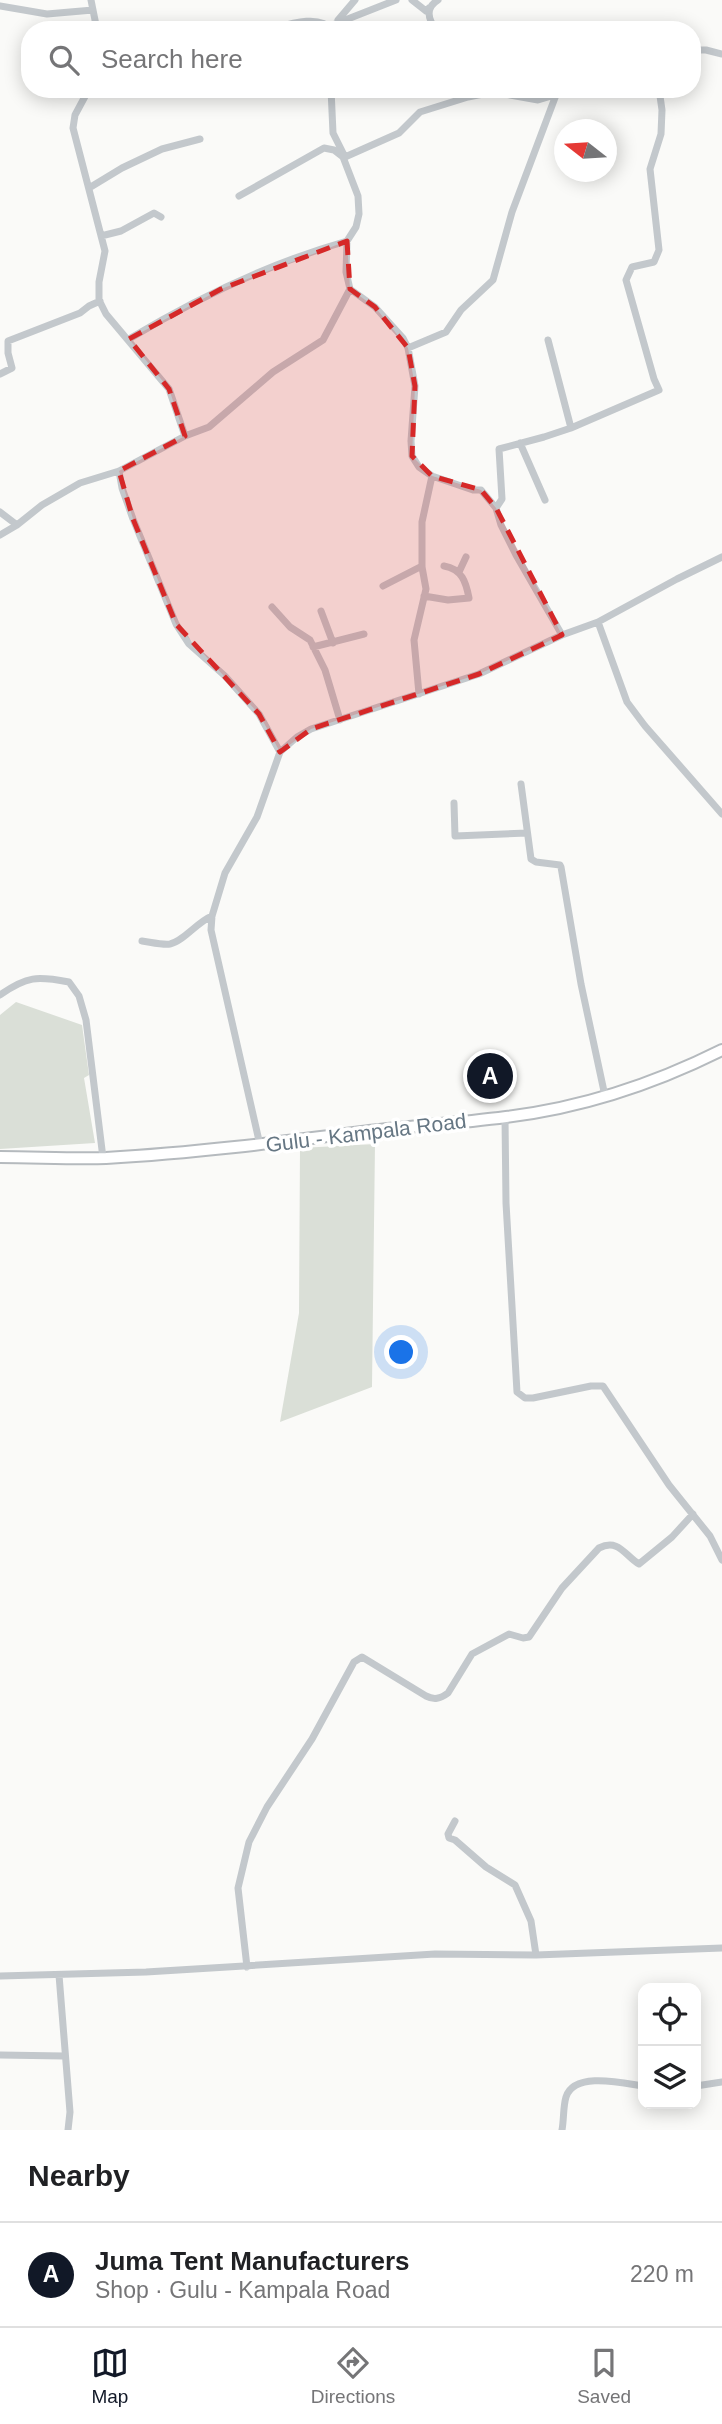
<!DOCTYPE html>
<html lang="en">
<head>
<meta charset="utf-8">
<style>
	:root { --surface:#fff; --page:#f6f6f6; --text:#202124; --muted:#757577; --line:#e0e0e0; --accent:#111827 }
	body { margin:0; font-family:Helvetica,sans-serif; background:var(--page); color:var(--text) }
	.controls { position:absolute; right:21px; bottom:21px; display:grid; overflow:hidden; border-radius:14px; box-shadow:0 4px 18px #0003 }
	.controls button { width:63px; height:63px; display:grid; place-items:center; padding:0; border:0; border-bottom:2px solid var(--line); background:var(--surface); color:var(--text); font:35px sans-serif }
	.compass { position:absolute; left:554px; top:119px; width:63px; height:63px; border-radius:50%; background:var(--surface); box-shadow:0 4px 18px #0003; rotate:287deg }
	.you { position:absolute; left:402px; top:1353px; width:24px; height:24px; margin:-18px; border:5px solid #fff; border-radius:50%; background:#1a73e8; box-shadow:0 0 0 10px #1a73e833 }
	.badge { display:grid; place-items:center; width:46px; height:46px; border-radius:50%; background:var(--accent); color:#fff; font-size:23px; font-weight:700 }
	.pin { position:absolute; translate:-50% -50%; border:4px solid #fff; box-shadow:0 2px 7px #0006 }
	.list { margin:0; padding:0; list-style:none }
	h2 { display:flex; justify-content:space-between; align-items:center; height:91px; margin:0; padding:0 28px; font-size:30px }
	h2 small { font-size:23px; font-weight:400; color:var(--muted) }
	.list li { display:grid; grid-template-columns:46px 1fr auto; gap:21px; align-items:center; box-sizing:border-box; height:105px; padding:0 28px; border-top:2px solid var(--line) }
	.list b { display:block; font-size:26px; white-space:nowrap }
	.list p { margin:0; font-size:23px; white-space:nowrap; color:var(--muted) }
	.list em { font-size:23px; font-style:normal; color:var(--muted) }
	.icon { flex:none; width:38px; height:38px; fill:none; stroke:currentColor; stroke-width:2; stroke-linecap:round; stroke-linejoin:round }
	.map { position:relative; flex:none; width:722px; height:2130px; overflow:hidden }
	.search { position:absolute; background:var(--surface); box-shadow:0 4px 18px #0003; left:21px; right:21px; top:21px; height:77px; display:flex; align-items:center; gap:18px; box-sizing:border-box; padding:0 24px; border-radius:28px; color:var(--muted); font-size:26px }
	.sheet { height:196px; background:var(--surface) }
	nav { display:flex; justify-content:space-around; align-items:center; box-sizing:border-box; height:98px; border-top:2px solid var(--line); background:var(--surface); font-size:19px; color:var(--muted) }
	nav a { display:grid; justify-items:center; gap:4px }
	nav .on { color:var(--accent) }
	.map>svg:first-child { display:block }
	.green { fill:#dadfd7 }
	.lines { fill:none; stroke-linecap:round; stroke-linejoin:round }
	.primary-casing { stroke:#b5babe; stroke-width:14 }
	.minor { stroke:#c3c8cc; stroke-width:7 }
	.primary { stroke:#fff; stroke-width:10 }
	.marked { fill:#d62828; fill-opacity:0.2; stroke:#d62828; stroke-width:5; stroke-dasharray:14 9; stroke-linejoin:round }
	.labels { text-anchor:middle; stroke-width:7; stroke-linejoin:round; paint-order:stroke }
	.street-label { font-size:21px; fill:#657683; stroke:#fff }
</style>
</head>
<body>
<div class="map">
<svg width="722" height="2130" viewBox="0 0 722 2130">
	<rect width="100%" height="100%" fill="#fafaf8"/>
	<!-- green -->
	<path class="green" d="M16 1002 82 1025 89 1075 84 1078 95 1143 0 1149V1015Z
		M375 1144 372 1387 280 1422 299 1313 300 1148Z"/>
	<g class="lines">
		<!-- primary casing -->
		<g class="primary-casing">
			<path id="primary" d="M0 1157C35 1157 71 1159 106 1158 194 1153 281 1142 369 1131 414 1126 460 1123 506 1117 581 1108 654 1084 722 1050"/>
		</g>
		<!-- minor -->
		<path class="minor" d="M91 0 97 30
			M412 0 426 11 429 8
			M0 6 47 14 93 10
			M338 20 355 0
			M335 24 396 0
			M269 30C287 25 319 13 332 30
			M436 30C428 19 425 8 438 0
			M692 50H706L722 54
			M89 89 75 115 73 128 105 251 99 282V300L106 314 169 389 185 436
			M331 89 333 133 345 157H343L358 196 359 214 356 227 347 241 346 272 350 289 375 307 403 338 408 348 415 386 411 441 412 456 419 467 432 476 473 490H481L496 508 501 525 516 555 562 635
			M345 157 399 133 420 112 468 97 493 92 538 100 575 89
			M89 188 122 168 162 149 200 139
			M239 196 324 148 334 150 343 157
			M101 236 121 231 154 213 161 217
			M129 339C197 298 270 263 347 241
			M408 348 446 332 461 310 493 280 512 212 556 95
			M0 374 12 368 8 353V341L80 313 89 306 100 301
			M571 428 659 390 654 379 626 280 632 267 654 262 659 250 650 169 661 134 662 110 659 89
			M520 443 545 500
			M119 471 122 488 133 519 176 624 189 644 225 676 259 714 280 752
			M496 508 502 499 499 449 544 437 571 428 548 340
			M0 512 17 525 42 505 80 483 119 471 185 436 209 427 273 372 323 340 350 289
			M0 535 17 525
			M459 572 466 557
			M383 586 422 566
			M424 596 448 600 469 598C466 582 462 569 444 566
			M272 607 290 627 310 640 325 670 340 720
			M321 611 333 643
			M598 622 627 702 645 726 722 814
			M313 647 364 634
			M419 694 414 640 426 589 422 567V522L432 476
			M521 784 531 859 536 862 560 865 561 867 581 984 605 1096
			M454 803 455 836 527 833
			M142 941C150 942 162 945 170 944 184 941 197 922 212 916
			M0 995C27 976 37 976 69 982L79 996 86 1020 103 1158
			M505 1118 506 1203 517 1392 525 1398H533L591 1386H603L669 1485 710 1536 722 1560
			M260 1145 211 930 212 916 225 873 257 817 280 752 297 737 311 729 479 674 562 635 598 622 677 579 722 557
			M455 1821 448 1834 449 1838 455 1840 486 1867 515 1885 531 1921 536 1955
			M247 1967 238 1888 249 1842 267 1807 312 1739 354 1662 362 1657 426 1696C434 1700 440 1699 448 1693L472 1654 509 1634 523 1638 529 1637 562 1588 599 1548C619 1538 625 1556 639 1564L672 1537 693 1514
			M59 1975 70 2112 68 2130
			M0 1976 146 1972 435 1954 536 1955 722 1948
			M0 2055 64 2056
			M696 2086 722 2082
			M562 2130C564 2119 563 2107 566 2097 574 2071 623 2083 643 2086"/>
		<!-- primary -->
		<use href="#primary" class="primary"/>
	</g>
	<!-- marked area -->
	<path class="marked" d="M347 241 350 289 375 307 408 348 415 386 412 456 432 476 481 490 496 508 562 635 479 674 311 729 280 752 259 714 176 624 133 519 119 471 185 436 169 389 129 339 221 289Z"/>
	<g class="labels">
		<!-- street labels -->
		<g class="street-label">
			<text transform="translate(366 1133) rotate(-7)" y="7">Gulu - Kampala Road</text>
		</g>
	</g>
</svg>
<div class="controls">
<button><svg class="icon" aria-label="locate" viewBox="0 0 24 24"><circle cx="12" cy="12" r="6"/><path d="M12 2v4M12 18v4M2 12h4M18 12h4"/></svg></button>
<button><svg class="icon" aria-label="layers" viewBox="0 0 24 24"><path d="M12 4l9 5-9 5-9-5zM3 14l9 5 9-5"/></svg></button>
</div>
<svg class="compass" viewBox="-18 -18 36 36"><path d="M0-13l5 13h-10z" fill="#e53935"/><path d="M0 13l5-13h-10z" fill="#757577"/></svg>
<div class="you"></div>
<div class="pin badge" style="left:490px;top:1076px">A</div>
<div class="search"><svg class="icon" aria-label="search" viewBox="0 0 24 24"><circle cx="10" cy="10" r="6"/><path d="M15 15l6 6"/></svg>Search here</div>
</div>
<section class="sheet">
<h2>Nearby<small></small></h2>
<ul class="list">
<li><span class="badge">A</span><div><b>Juma Tent Manufacturers</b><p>Shop · Gulu - Kampala Road</p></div><em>220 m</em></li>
</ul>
</section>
<nav>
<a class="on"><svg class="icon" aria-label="map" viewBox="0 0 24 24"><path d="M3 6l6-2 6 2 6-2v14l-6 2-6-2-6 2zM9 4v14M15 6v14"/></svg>Map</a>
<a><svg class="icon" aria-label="directions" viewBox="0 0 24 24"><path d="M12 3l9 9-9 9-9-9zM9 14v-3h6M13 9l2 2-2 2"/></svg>Directions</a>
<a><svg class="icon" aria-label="saved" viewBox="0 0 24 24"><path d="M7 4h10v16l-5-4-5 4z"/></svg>Saved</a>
</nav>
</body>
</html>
